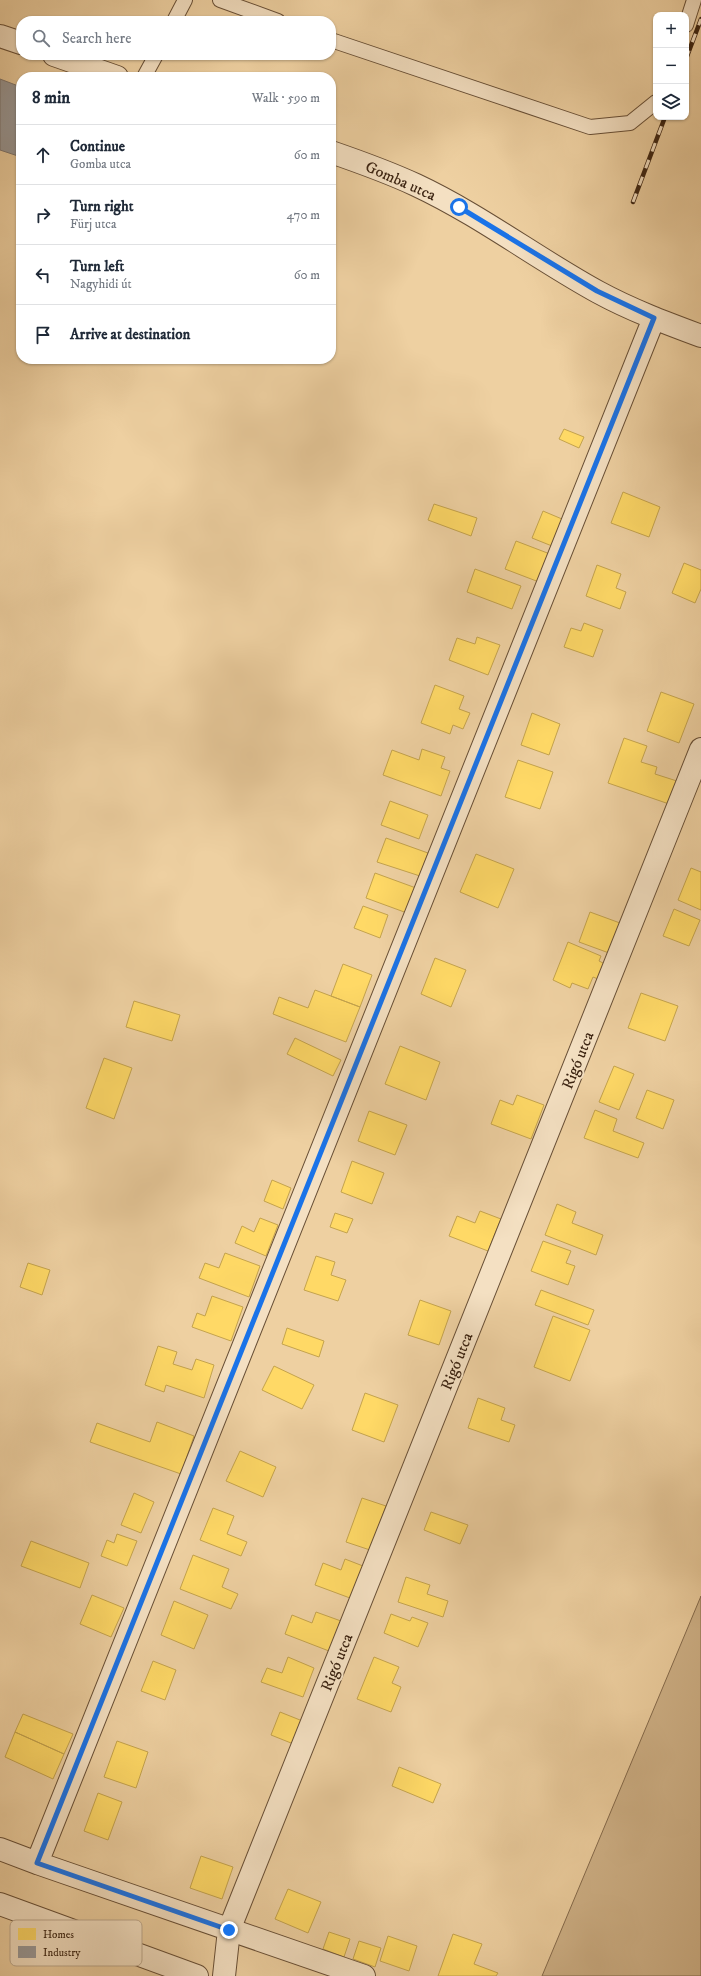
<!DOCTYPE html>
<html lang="en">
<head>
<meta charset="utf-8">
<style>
	:root { --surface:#fff; --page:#f2f2f3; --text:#1f2937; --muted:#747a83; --line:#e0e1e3 }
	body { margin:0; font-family:"IM FELL DW Pica",serif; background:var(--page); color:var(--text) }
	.controls { position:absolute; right:12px; top:12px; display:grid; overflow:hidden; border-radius:8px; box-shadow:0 1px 3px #0004 }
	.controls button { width:36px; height:36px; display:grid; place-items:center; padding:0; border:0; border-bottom:1px solid var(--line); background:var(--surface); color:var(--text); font:20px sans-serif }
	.stop { position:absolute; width:12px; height:12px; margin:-9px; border:3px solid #1a73e8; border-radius:50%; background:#fff }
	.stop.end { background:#1a73e8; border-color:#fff; box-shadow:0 1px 4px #0008 }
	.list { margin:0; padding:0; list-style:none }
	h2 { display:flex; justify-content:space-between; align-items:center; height:52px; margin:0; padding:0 16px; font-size:17px }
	h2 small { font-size:13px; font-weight:400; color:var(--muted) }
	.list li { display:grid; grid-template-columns:26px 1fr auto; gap:12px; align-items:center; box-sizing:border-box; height:60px; padding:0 16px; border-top:1px solid var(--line) }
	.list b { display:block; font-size:15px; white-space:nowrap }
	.list p { margin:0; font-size:13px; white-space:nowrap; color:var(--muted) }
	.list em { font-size:13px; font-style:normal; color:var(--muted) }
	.icon { flex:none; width:22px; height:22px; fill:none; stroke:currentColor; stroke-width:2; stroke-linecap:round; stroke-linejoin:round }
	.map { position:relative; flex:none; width:701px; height:1976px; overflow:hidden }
	.search { position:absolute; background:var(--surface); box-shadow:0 1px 3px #0004; left:16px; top:16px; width:320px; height:44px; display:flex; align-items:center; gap:10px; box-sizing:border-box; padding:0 14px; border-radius:16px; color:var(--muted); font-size:15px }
	.panel { position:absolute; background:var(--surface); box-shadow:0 1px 3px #0004; left:16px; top:72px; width:320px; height:292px; border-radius:16px }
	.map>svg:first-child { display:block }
	.green { fill:#d0b389; stroke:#866c4e }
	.homes { fill:#ffd966; stroke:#c4a34d }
	.industry { fill:#999; stroke:#7d7670 }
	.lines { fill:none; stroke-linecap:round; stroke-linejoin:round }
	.service-casing { stroke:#684f36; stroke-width:16 }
	.minor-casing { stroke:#684f36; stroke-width:24 }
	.tertiary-casing { stroke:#684f36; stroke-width:24 }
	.service { stroke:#f4e0c2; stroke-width:14 }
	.minor { stroke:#f4e0c2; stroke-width:22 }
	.tertiary { stroke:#f4e0c2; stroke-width:22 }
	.rail-casing { stroke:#3c2412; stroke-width:4.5 }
	.rail { stroke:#f4e0c2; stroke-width:3; stroke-dasharray:9; stroke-linecap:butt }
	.route { stroke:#1a73e8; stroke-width:5 }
	.labels { text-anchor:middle; stroke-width:4; stroke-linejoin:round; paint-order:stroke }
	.street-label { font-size:16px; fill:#3c2412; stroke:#f4e0c2 }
	.key { fill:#f4e0c2; stroke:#bda88d; stroke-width:1 }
	.key-label { font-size:11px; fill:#3c2412 }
</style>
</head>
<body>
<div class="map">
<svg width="701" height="1976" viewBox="0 0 701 1976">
	<rect width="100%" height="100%" fill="#eed0a1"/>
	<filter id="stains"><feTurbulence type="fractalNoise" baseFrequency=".005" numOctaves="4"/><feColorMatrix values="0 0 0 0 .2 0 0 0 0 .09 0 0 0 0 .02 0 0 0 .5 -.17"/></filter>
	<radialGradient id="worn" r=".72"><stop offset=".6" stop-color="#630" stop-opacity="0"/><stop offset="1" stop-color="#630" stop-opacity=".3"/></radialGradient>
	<!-- green -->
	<path class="green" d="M701 1596V1976H542Z"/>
	<!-- homes -->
	<path class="homes" d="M564 429 584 437 579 448 559 439Z
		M623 492 660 507 649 537 611 523Z
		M434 504 477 518 471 536 428 520Z
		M543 511 562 519 552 546 532 538Z
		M516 541 550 554 539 582 505 569Z
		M684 563 701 570V589L695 603 672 593Z
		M597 565 621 574 616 588 626 592 620 609 586 596Z
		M475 569 521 586 512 609 467 592Z
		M584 623 603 630 593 657 564 647 571 628 581 631Z
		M477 637 500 645 488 675 449 660 457 638 475 644Z
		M435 685 464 696 459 709 470 713 463 729 453 725 450 734 421 723Z
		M661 692 694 704 679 743 647 731Z
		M532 713 560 724 549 755 521 745Z
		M624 738 647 746 641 762 657 767 655 774 680 782 672 805 608 783Z
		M422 749 445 757 441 768 450 771 441 796 383 775 392 750 419 760Z
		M518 760 553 772 540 809 505 797Z
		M390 801 428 815 419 839 381 825Z
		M386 838 428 853 420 876 377 862Z
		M476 854 514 869 498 908 460 892Z
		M691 868 701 872V910L678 900Z
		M375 873 416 888 407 913 366 898Z
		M363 906 388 915 380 938 354 928Z
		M674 909 700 920 689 946 663 936Z
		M590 912 620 923 609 953 579 942Z
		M568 942 601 956 599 961 605 964 598 979 593 977 588 989 572 983 570 988 553 980Z
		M435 958 466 970 451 1007 421 994Z
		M343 964 372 975 360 1007 331 996Z
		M315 990 360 1007 346 1042 273 1014 279 997 308 1008Z
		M641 993 678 1006 665 1041 628 1028Z
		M134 1001 180 1015 172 1041 126 1027Z
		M295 1038 341 1060 333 1076 287 1054Z
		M400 1046 440 1062 426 1100 385 1084Z
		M104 1058 132 1068 114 1119 86 1108Z
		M614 1066 634 1074 619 1110 599 1102Z
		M647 1090 674 1100 663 1129 636 1118Z
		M517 1095 544 1105 531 1139 491 1124 500 1100 513 1105Z
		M595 1110 617 1119 613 1131 644 1143 638 1158 584 1138Z
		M369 1111 407 1125 395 1155 358 1141Z
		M352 1161 384 1173 372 1204 341 1192Z
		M272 1180 291 1188 283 1209 264 1201Z
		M557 1204 576 1212 572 1223 603 1235 596 1255 545 1235Z
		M480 1211 501 1219 488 1251 449 1236 457 1216 475 1223Z
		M335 1213 353 1219 347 1233 330 1227Z
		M260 1218 278 1225 266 1256 235 1243 242 1226 254 1232Z
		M543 1241 571 1251 566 1263 575 1266 568 1285 531 1271Z
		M225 1253 260 1266 249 1297 199 1278 205 1263 219 1268Z
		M316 1256 335 1262 331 1275 346 1280 338 1301 304 1290Z
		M28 1263 50 1270 42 1295 20 1287Z
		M541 1290 594 1310 588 1325 535 1305Z
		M212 1296 243 1307 231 1341 192 1327 197 1313 205 1316Z
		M420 1300 451 1311 439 1345 408 1335Z
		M553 1316 590 1330 570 1381 534 1367Z
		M287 1328 324 1341 319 1357 282 1344Z
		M158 1346 177 1352 173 1364 192 1370 196 1359 214 1365 204 1398 166 1385 164 1392 145 1385Z
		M274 1366 314 1385 302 1409 262 1390Z
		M365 1393 398 1405 384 1442 352 1430Z
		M478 1398 505 1408 501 1420 515 1425 509 1442 468 1428Z
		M157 1422 194 1436 181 1474 90 1442 97 1423 150 1442Z
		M240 1451 276 1467 263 1497 226 1481Z
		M134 1493 154 1502 141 1533 121 1525Z
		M362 1498 386 1506 370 1550 346 1542Z
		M213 1508 234 1516 227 1534 247 1542 241 1556 200 1540Z
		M431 1512 468 1525 460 1544 424 1530Z
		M117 1534 137 1541 127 1566 101 1556 107 1540 114 1543Z
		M31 1541 89 1563 80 1588 21 1566Z
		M193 1555 229 1569 222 1587 238 1594 231 1609 180 1589Z
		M345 1559 363 1566 350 1598 315 1585 323 1563 341 1570Z
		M406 1577 430 1585 427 1594 448 1601 443 1617 398 1602Z
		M92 1595 124 1608 111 1637 80 1624Z
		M174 1601 208 1615 194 1649 161 1635Z
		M316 1612 341 1621 329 1651 285 1634 292 1615 312 1623Z
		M391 1614 410 1621 412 1617 428 1623 418 1647 384 1633Z
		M288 1657 314 1668 303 1697 261 1682 267 1668 282 1673Z
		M374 1657 399 1667 392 1683 401 1687 391 1712 357 1699Z
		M153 1661 176 1670 165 1700 141 1691Z
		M280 1712 305 1722 296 1745 271 1735Z
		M23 1714 73 1734 64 1754 15 1732Z
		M15 1732 64 1754 53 1779 5 1757Z
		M117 1741 148 1752 136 1788 104 1777Z
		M399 1767 441 1784 433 1803 392 1786Z
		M98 1793 122 1802 108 1840 84 1831Z
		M201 1856 233 1867 222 1899 190 1888Z
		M288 1889 321 1902 308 1933 275 1919Z
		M329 1932 350 1939 344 1957 323 1949Z
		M453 1934 482 1944 474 1964 498 1973 496 1976H438Z
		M388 1936 417 1946 409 1971 380 1961Z
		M359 1941 381 1948 375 1967 353 1959Z"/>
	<!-- industry -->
	<path class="industry" d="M0 79 21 87V157L0 150Z"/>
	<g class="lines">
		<!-- service casing -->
		<g class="service-casing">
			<path id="service" d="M220 0 278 21
				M174 21 185 0
				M686 25 694 0
				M331 40 590 127 630 123 656 102
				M144 77 156 55"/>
		</g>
		<!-- minor casing -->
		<g class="minor-casing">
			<path id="minor" d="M0 36 21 43
				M54 55 117 77
				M331 152C360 162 388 172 416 185 480 215 536 258 598 292 631 310 666 323 701 336
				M0 1849 37 1863 364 1976
				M37 1863 654 318
				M224 1976 229 1930 701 749"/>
		</g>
		<!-- tertiary casing -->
		<g class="tertiary-casing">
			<path id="tertiary" d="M0 1904 197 1976"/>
		</g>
		<!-- service -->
		<use href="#service" class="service"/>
		<!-- minor -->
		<use href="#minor" class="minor"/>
		<!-- tertiary -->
		<use href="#tertiary" class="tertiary"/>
		<!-- rail casing -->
		<g class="rail-casing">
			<path id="rail" d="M686 59 701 19
				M633 202 665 117"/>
		</g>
		<!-- rail -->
		<use href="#rail" class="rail"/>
	</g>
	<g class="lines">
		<!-- route -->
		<path class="route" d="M229 1930 37 1863 654 318 597 291 459 207"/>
	</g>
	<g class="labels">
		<!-- street labels -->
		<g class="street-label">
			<text transform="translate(401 180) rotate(24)" y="6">Gomba utca</text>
			<text transform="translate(577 1060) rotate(-68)" y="6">Rigó utca</text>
			<text transform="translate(456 1361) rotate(-68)" y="6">Rigó utca</text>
			<text transform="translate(336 1662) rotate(-68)" y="6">Rigó utca</text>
		</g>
	</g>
	<!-- legend -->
	<rect x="10" y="1920" width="132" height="46" rx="6" class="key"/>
	<rect x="18" y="1928" width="18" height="12" fill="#ffd966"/>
	<rect x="18" y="1946" width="18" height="12" fill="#999"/>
	<g class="key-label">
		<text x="43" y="1938">Homes</text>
		<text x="43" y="1956">Industry</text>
	</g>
	<rect width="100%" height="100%" filter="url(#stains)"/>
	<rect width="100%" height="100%" fill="url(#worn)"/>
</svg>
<div class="controls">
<button>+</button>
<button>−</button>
<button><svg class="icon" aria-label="layers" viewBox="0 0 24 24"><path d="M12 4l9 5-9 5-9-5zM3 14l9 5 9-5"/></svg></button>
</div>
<div class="stop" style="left:459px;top:207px"></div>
<div class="stop end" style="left:229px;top:1930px"></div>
<div class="search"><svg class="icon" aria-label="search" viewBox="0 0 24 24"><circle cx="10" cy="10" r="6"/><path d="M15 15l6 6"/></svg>Search here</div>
<section class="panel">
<h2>8 min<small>Walk · 590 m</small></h2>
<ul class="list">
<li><svg class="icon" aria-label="ahead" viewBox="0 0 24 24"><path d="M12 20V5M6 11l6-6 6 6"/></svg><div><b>Continue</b><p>Gomba utca</p></div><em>60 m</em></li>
<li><svg class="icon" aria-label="right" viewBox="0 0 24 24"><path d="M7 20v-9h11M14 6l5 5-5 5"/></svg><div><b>Turn right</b><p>Fürj utca</p></div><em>470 m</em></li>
<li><svg class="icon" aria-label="left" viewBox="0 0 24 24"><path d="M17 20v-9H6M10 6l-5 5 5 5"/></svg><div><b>Turn left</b><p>Nagyhidi út</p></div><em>60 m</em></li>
<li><svg class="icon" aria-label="arrive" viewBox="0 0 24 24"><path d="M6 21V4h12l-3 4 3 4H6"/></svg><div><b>Arrive at destination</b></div></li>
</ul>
</section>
</div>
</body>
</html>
